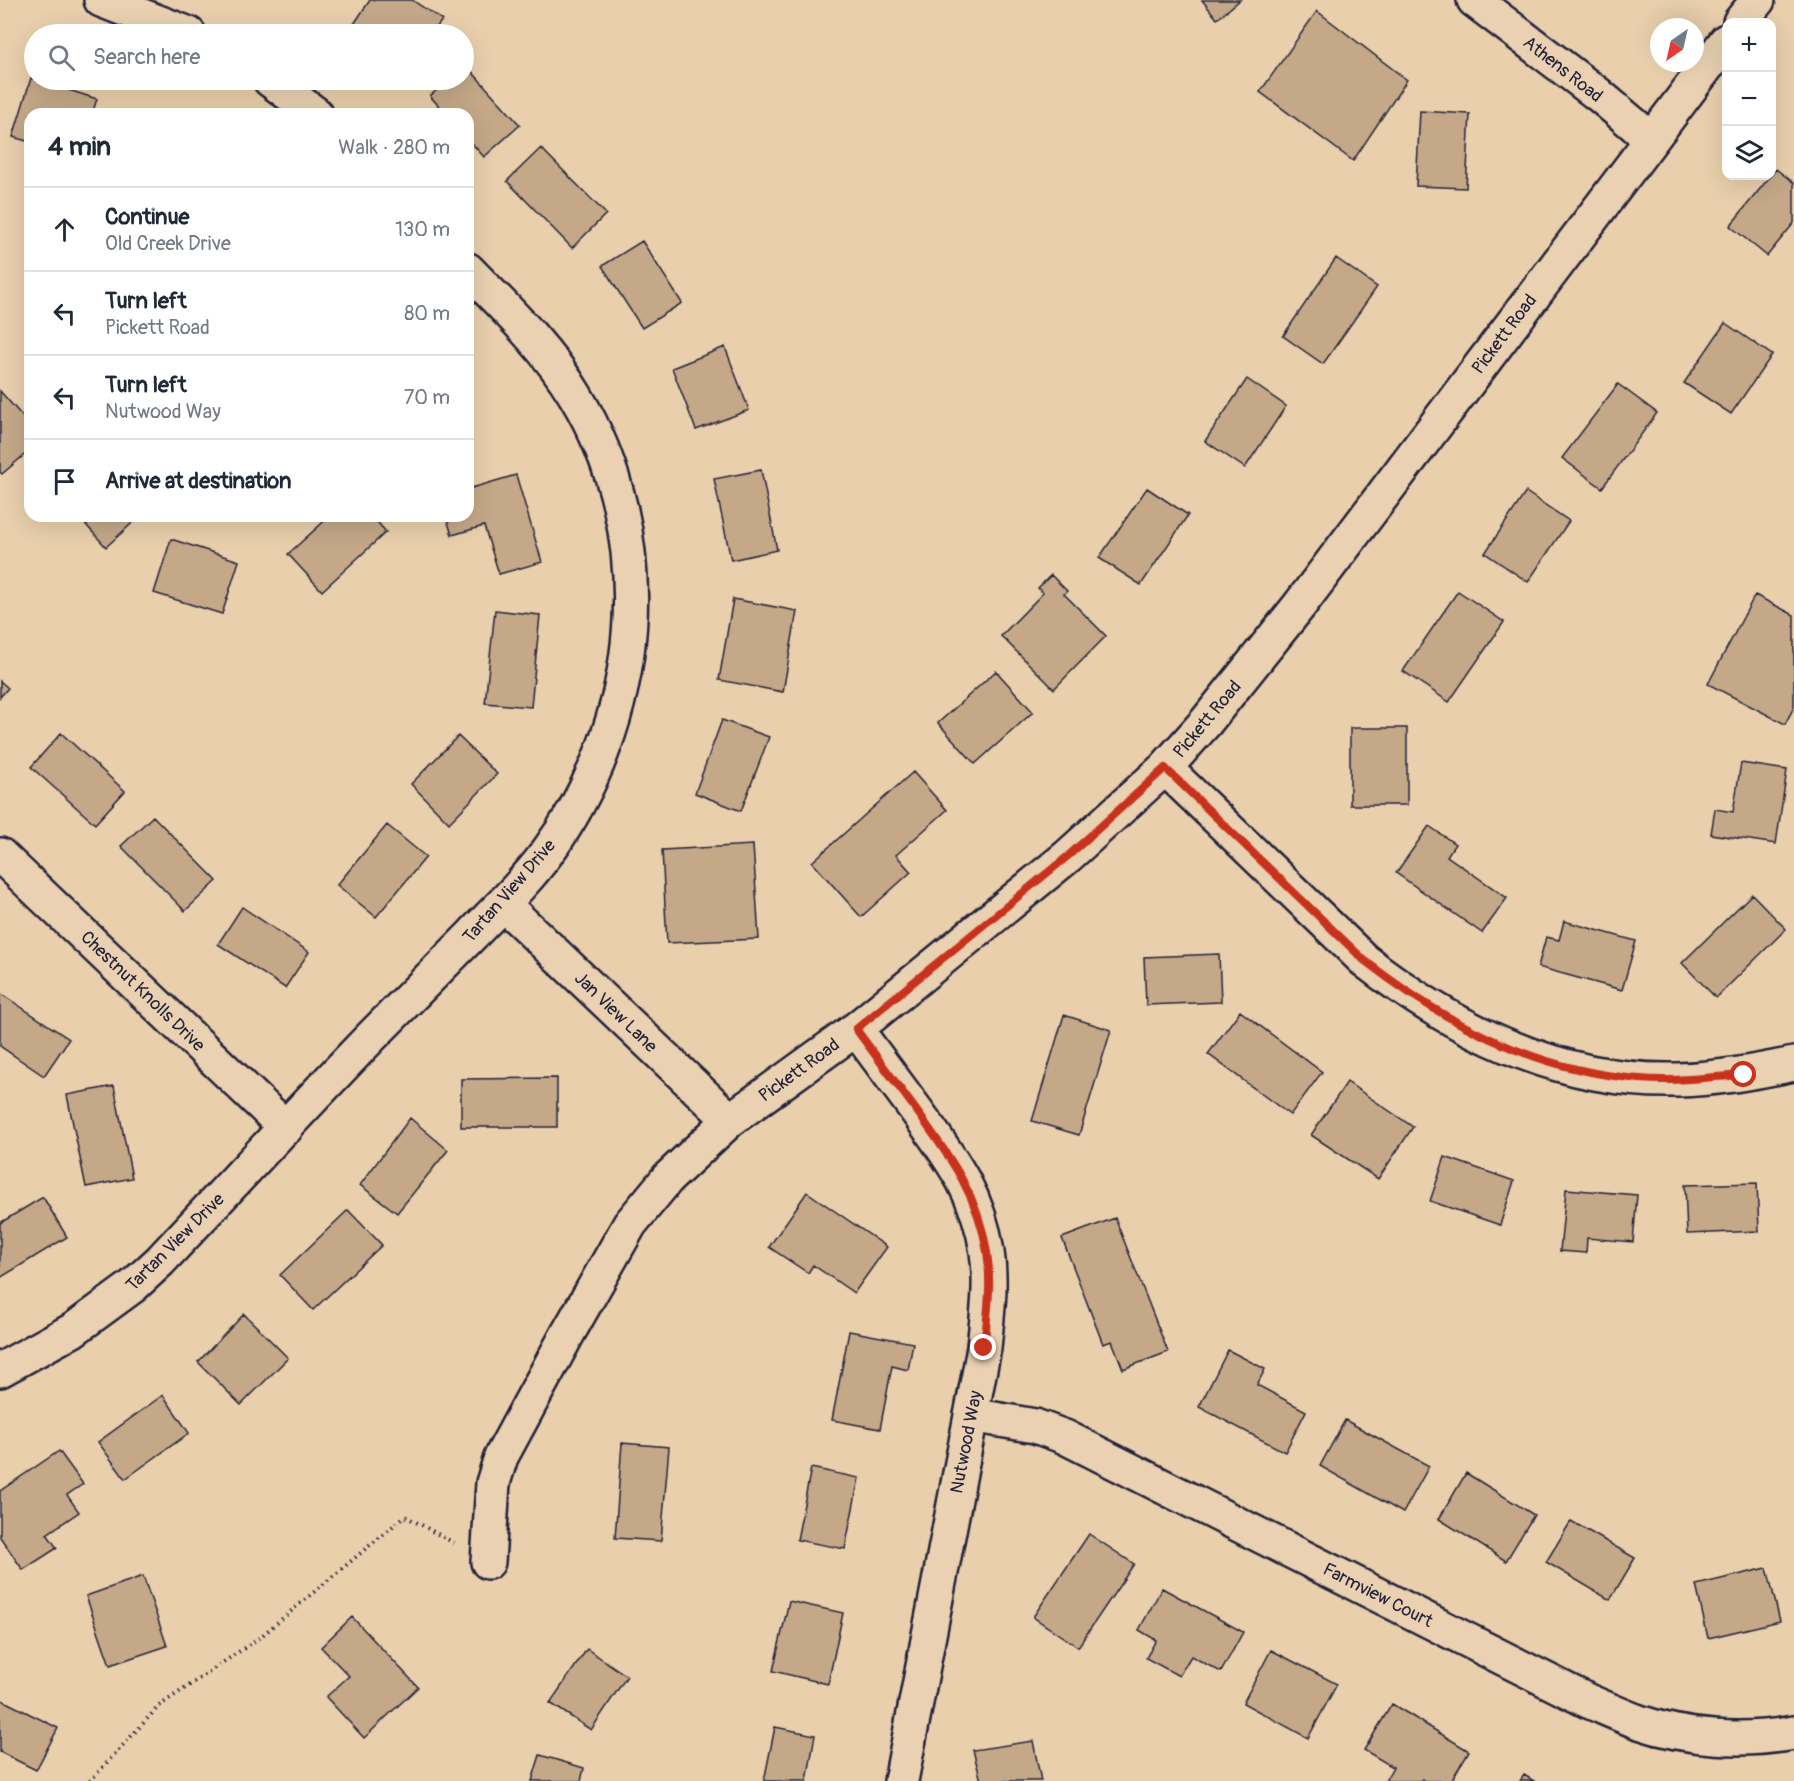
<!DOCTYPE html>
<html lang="en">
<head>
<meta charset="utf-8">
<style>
	:root { --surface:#fff; --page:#f6f6f7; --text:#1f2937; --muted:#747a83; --line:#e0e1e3 }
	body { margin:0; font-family:Pangolin,sans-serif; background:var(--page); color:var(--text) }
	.controls { position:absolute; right:18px; top:18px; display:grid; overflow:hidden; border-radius:12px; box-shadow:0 6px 24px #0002 }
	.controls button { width:54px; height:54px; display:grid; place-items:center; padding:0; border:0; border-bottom:2px solid var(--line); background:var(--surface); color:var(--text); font:30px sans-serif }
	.compass { position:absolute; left:1650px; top:18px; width:54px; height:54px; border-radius:50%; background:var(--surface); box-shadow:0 6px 24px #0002; rotate:214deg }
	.stop { position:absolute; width:18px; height:18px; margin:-14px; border:4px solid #c8321e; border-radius:50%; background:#fff }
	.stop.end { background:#c8321e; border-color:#fff; box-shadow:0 2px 6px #0008 }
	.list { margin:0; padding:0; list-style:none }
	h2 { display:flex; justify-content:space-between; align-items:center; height:78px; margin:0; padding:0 24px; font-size:26px }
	h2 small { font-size:20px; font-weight:400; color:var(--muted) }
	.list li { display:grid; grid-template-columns:39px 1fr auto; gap:18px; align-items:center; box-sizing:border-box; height:84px; padding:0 24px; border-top:2px solid var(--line) }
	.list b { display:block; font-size:22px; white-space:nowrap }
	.list p { margin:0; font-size:20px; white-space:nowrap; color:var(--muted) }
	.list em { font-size:20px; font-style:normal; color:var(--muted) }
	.icon { flex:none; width:33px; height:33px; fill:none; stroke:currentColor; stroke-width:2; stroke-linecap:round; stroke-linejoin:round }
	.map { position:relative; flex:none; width:1794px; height:1781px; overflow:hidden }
	.search { position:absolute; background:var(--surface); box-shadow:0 6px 24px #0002; left:24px; top:24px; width:450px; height:66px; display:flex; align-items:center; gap:15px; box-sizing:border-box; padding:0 21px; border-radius:33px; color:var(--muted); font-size:22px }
	.panel { position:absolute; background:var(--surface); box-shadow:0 6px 24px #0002; left:24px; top:108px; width:450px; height:414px; border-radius:18px }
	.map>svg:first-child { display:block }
	.building { fill:#c4a888; stroke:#22223b; stroke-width:1.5 }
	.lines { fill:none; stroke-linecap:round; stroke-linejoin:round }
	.minor-casing { stroke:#22223b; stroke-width:38 }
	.path { stroke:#22223b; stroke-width:4; stroke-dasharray:1.5 4.5; stroke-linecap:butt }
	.minor { stroke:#e9d1b1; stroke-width:33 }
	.route { stroke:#c8321e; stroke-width:8 }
	.labels { text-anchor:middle; stroke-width:6; stroke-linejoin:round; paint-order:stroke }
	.street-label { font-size:18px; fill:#22223b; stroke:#e9d1b1 }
</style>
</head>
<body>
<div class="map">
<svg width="1794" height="1781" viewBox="0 0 1794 1781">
	<rect width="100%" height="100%" fill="#e9cfac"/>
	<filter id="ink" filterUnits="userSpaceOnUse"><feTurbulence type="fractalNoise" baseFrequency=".0167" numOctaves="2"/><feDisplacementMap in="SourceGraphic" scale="12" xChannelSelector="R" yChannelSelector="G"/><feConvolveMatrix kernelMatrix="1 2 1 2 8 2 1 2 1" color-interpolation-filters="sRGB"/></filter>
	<g filter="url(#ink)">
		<!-- building -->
		<path class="building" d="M370 0H412L442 20 432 34H350L348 33Z
			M1202 0H1240L1217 19Z
			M1317 11 1407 80 1353 161 1260 92Z
			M465 64 520 125 484 157 468 139V114H446L430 96 448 80H464Z
			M31 78 97 99 92 114H30V142L13 137Z
			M1420 111 1470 114 1466 188 1416 186Z
			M541 148 606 214 572 248 507 181Z
			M1776 169 1794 183V223L1767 256 1730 226Z
			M642 241 682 303 642 328 602 266Z
			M1336 258 1377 287 1323 364 1283 336Z
			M1725 323 1772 355 1731 414 1684 383Z
			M725 347 749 410 696 430 672 368Z
			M1247 379 1286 406 1245 468 1205 441Z
			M1618 384 1657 413 1602 488 1562 458Z
			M0 391 30 425V450L2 474 0 472Z
			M761 470 777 550 731 560 714 479Z
			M516 475 542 562 499 574 484 526 452 535 446 516H468V489Z
			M1147 488 1188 515 1141 585 1099 558Z
			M1526 492 1569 521 1528 582 1485 553Z
			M78 516H140L106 547Z
			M330 516H372L386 532 322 591 288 554Z
			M171 539 239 561 222 614 154 593Z
			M1051 575 1067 591 1064 594 1106 636 1054 689 1001 636 1043 593 1038 588Z
			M1458 591 1504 622 1449 702 1403 671Z
			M1755 595 1794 615V707L1785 724 1708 684Z
			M733 599 797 611 783 692 719 680Z
			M495 610 540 615 531 707 485 703Z
			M996 671 1033 712 975 764 938 723Z
			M0 681 8 688 0 697Z
			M722 720 769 737 741 811 695 793Z
			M1350 728H1407V805H1350Z
			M61 733 125 791 95 824 31 767Z
			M458 736 497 774 449 823 411 784Z
			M1741 763 1787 770 1776 844 1711 834 1715 809 1733 812Z
			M913 772 947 810 896 855 911 872 861 917 812 862Z
			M153 816 217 881 185 911 121 846Z
			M387 825 426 857 376 917 337 885Z
			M1429 826 1455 844 1447 856 1507 898 1482 933 1396 873Z
			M753 845 759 939 667 943 662 850Z
			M1752 894 1786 929 1716 998 1682 963Z
			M242 907 309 952 285 988 218 944Z
			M1564 921 1636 941 1622 990 1538 967 1546 937 1559 940Z
			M1219 954 1221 1002 1146 1005 1144 957Z
			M0 993 69 1039 44 1076 0 1046Z
			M1240 1011 1322 1072 1290 1115 1208 1054Z
			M1064 1015 1111 1030 1079 1135 1032 1121Z
			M557 1078V1127H461V1079Z
			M1347 1082 1413 1127 1378 1179 1311 1135Z
			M114 1086 132 1178 86 1187 67 1095Z
			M410 1118 448 1150 397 1213 360 1185Z
			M1445 1157 1514 1181 1500 1225 1430 1201Z
			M1757 1183 1759 1231 1687 1234 1685 1185Z
			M1566 1189 1637 1195 1633 1242 1587 1238 1586 1253 1560 1251Z
			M807 1192 887 1247 854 1293 813 1265 808 1273 769 1247Z
			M43 1197 67 1237 0 1278V1223Z
			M348 1210 382 1245 313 1310 280 1275Z
			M1115 1218 1168 1352 1123 1369 1112 1341 1103 1344 1062 1238Z
			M244 1314 288 1358 241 1405 198 1362Z
			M849 1331 913 1343 908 1370 892 1366 880 1429 832 1420Z
			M1228 1350 1265 1369 1257 1385 1306 1411 1285 1452 1199 1407Z
			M163 1395 189 1433 125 1479 98 1442Z
			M1345 1420 1429 1466 1403 1513 1320 1466Z
			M622 1443 669 1447 661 1541 615 1538Z
			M59 1451 83 1484 67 1495 79 1512 47 1534 57 1548 23 1570 0 1537V1491Z
			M811 1468 859 1478 845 1549 797 1540Z
			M1466 1473 1534 1515 1506 1561 1439 1519Z
			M1571 1521 1635 1558 1610 1600 1546 1562Z
			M1089 1534 1134 1564 1078 1647 1033 1617Z
			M1767 1568 1780 1621 1708 1638 1696 1585Z
			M143 1576 167 1646 110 1665 86 1596Z
			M1162 1588 1243 1632 1221 1672 1191 1656 1179 1676 1146 1658 1156 1640 1139 1630Z
			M789 1601 843 1613 828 1684 773 1671Z
			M352 1617 418 1687 364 1738 326 1697 349 1676 321 1647Z
			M587 1649 627 1676 591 1730 550 1703Z
			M1271 1650 1337 1684 1308 1738 1243 1703Z
			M0 1699 58 1728 36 1770 0 1752Z
			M1392 1704 1469 1751 1451 1781H1425L1422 1779 1420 1781H1385L1393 1767 1364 1750Z
			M775 1727 815 1735 807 1781H764Z
			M1033 1741 1041 1781H981L973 1750Z
			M540 1755 584 1768 581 1781H532Z
			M1524 1775 1534 1781H1520Z"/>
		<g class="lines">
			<!-- minor casing -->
			<g class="minor-casing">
				<path id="minor" d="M101 0 189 34
					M1474 0 1599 95 1651 139
					M1740 22 1758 0
					M270 80 316 114
					M1165 768 1364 960C1454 1030 1559 1083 1677 1080 1717 1079 1755 1072 1794 1064
					M0 855 286 1128
					M503 904 730 1120
					M856 1029C876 1056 896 1083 916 1110 949 1156 979 1194 987 1252 992 1284 987 1316 984 1348L901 1781
					M0 1370 73 1330 133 1286 160 1261C231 1186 301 1109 373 1035 406 1002 439 968 472 935 497 909 525 883 546 854 644 722 661 537 575 395 547 348 506 309 468 270
					M971 1415 1035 1426 1065 1437 1588 1701C1605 1708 1622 1716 1639 1722 1688 1739 1744 1742 1794 1733
					M488 1562 493 1483 501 1457 567 1335 630 1224 668 1178 730 1120 856 1029 1068 856 1165 768 1206 722 1299 606 1726 41"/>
			</g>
			<!-- path -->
			<path class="path" d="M90 1781 159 1706 259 1638 405 1516 454 1543"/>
			<!-- minor -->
			<use href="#minor" class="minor"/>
		</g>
	</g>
	<g class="lines" filter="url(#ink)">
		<!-- route -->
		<path class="route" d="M984 1348C987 1317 992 1284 987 1252 978 1194 949 1156 916 1110 896 1083 876 1056 856 1029L1068 856 1165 768 1364 960C1445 1023 1535 1071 1640 1079 1675 1082 1709 1077 1744 1075"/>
	</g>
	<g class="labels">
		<!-- street labels -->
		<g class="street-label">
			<text transform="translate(1563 69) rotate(38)" y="6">Athens Road</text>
			<text transform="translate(1504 334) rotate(-53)" y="6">Pickett Road</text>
			<text transform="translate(1207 719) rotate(-50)" y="6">Pickett Road</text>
			<text transform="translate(509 891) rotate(-49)" y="6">Tartan View Drive</text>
			<text transform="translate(143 991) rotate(44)" y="6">Chestnut Knolls Drive</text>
			<text transform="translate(616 1012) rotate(44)" y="6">Jan View Lane</text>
			<text transform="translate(799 1070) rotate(-36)" y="6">Pickett Road</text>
			<text transform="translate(175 1242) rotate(-45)" y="6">Tartan View Drive</text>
			<text transform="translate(966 1442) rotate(-79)" y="6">Nutwood Way</text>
			<text transform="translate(1378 1595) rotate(27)" y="6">Farmview Court</text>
		</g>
	</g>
</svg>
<div class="controls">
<button>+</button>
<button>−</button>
<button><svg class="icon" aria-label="layers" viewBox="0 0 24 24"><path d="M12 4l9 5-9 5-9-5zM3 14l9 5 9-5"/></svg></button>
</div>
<svg class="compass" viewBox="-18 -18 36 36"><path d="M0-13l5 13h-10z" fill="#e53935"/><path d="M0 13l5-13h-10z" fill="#747a83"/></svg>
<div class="stop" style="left:1744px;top:1075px"></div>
<div class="stop end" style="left:984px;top:1348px"></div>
<div class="search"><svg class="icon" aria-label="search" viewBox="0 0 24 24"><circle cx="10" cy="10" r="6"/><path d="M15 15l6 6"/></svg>Search here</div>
<section class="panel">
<h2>4 min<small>Walk · 280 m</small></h2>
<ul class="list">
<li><svg class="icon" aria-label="ahead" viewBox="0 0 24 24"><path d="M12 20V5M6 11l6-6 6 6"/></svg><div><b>Continue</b><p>Old Creek Drive</p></div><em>130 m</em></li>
<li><svg class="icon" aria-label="left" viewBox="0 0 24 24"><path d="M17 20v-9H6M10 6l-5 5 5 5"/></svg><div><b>Turn left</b><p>Pickett Road</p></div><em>80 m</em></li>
<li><svg class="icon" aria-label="left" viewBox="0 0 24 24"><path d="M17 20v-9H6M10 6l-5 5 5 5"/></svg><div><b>Turn left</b><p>Nutwood Way</p></div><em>70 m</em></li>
<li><svg class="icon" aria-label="arrive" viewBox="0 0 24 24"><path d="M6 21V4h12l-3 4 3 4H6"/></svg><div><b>Arrive at destination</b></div></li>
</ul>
</section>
</div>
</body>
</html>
